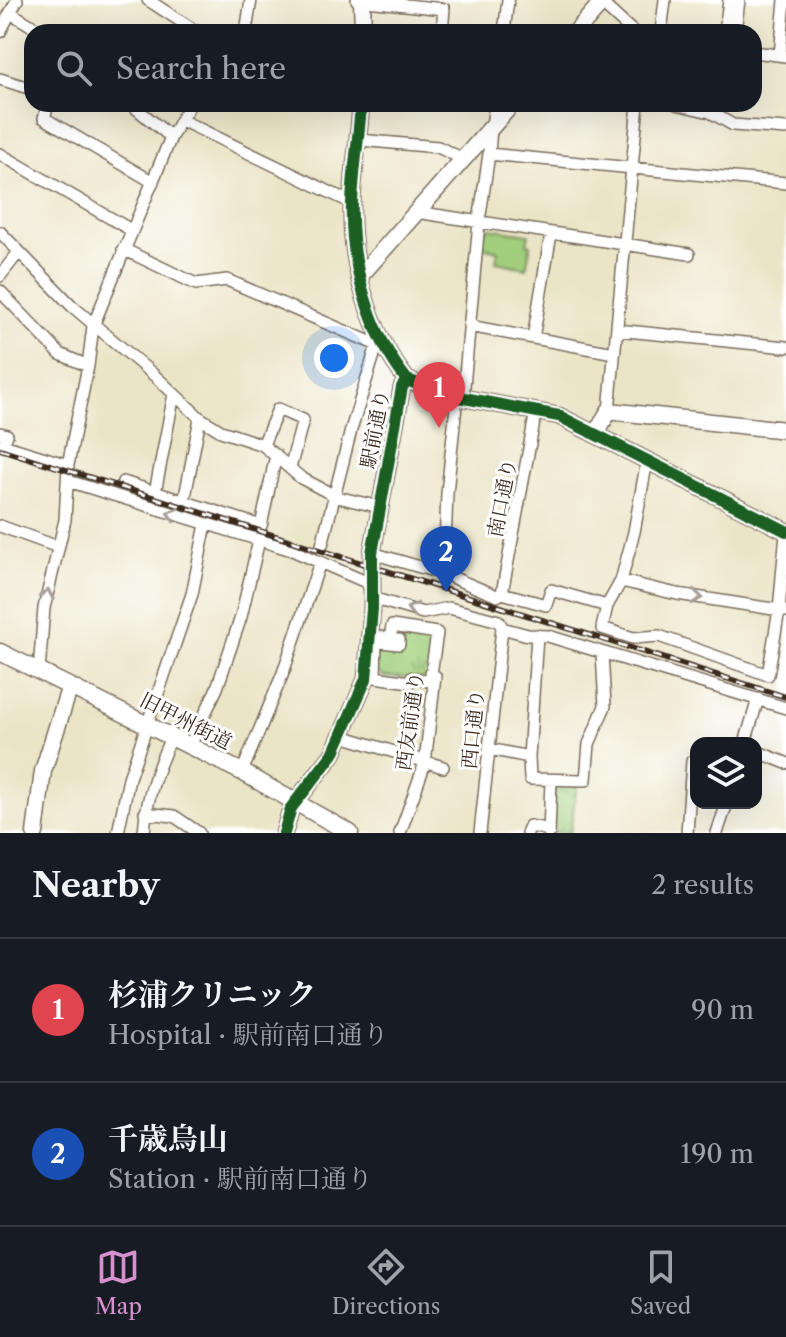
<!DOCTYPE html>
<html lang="en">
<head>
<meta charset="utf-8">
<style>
	:root { --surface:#171b24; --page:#242831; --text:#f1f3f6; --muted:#9ea1a6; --line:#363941; --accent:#d690ce }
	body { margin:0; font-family:"Libre Caslon Text","Noto Serif JP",serif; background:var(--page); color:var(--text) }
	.controls { position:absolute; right:24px; bottom:24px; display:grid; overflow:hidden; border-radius:16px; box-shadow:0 8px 32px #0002 }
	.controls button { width:72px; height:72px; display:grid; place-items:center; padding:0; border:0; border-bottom:2px solid var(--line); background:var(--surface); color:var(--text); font:40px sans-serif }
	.you { position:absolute; left:334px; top:358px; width:28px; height:28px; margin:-20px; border:6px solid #fff; border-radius:50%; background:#1a73e8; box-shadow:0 0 0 12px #1a73e833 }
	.badge { display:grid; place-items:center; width:52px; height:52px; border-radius:50%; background:var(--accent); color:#fff; font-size:26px; font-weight:700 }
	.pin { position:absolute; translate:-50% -66px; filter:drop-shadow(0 2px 4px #0008) }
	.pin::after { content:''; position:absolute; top:42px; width:28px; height:24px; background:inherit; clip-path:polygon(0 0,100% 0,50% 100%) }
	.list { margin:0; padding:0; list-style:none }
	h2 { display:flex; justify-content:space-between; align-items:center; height:104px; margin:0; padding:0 32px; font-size:34px }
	h2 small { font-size:26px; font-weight:400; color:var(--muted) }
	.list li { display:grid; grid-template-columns:52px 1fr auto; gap:24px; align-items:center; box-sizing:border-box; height:144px; padding:0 32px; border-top:2px solid var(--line) }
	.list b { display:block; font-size:30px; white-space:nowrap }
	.list p { margin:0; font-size:26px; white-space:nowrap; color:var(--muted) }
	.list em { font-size:26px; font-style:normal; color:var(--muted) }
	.icon { flex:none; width:44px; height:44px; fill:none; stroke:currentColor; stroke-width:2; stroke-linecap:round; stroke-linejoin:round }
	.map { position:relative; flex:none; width:786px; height:833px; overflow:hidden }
	.search { position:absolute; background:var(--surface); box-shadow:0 8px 32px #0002; left:24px; right:24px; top:24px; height:88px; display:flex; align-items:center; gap:20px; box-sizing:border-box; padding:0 28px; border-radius:24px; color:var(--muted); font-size:30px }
	.sheet { height:392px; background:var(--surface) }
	nav { display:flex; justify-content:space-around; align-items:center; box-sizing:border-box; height:112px; border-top:2px solid var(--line); background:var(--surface); font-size:22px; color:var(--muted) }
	nav a { display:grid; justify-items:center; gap:4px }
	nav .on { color:var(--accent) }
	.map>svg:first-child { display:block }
	.grass { fill:url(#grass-tufts); stroke:#6e7c4e; stroke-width:2 }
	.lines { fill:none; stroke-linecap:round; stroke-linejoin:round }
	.street-casing { stroke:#796b5a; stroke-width:14 }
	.secondary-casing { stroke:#796b5a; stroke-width:19 }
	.street { stroke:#fff; stroke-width:11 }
	.secondary { stroke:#fff; stroke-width:16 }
	.rail-casing { stroke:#3b2a1e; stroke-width:6 }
	.rail { stroke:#fff; stroke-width:3; stroke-dasharray:9; stroke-linecap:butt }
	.cycleway-casing { stroke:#fff; stroke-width:17 }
	.cycleway { stroke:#1b5e20; stroke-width:12 }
	.oneway { stroke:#a79f9a }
	.labels { text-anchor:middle; stroke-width:6; stroke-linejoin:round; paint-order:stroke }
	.street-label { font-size:20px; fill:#3b2a1e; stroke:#fff }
</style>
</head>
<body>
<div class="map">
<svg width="786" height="833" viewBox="0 0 786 833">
	<defs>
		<pattern id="grass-tufts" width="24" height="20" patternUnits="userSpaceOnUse" patternTransform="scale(2)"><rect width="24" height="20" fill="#a1cf7d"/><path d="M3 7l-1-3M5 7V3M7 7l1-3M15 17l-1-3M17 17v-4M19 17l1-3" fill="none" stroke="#84a866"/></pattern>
	</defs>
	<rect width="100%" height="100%" fill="#fff"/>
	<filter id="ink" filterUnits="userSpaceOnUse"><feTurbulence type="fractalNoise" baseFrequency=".0125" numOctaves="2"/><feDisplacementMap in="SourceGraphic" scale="16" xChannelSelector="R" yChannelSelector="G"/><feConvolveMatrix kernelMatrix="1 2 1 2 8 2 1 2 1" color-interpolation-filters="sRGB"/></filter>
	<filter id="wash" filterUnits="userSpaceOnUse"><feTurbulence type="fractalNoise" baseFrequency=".006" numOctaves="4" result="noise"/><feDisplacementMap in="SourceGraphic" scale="32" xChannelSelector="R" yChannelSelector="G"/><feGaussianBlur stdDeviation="1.8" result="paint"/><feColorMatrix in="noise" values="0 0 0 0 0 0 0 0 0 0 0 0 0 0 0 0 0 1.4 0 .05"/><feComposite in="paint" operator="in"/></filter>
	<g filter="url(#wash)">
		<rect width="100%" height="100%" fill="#ebe5c8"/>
		<!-- grass -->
		<path class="grass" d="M489 228 529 234 527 244 531 245 526 268 496 262 498 251 482 247 484 232Z
			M403 629 436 634 429 679 384 677 371 668 378 644 401 642Z
			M577 785 570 833H554V787Z"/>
	</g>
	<g filter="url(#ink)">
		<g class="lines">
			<!-- street casing -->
			<g class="street-casing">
				<path id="street" d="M148 0 197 32
					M357 0 444 9 442 32
					M598 0 633 32
					M11 13 42 32
					M0 32 17 0
					M246 32 251 0
					M504 32 508 0
					M661 32 665 0
					M725 32 729 0
					M735 32 739 0
					M754 52 785 56
					M780 55 785 0
					M0 79 32 89
					M48 104 44 118 153 182
					M131 104 171 137
					M676 104 710 112 733 125 786 129
					M181 120 352 203
					M492 126 495 104
					M491 128 489 154 786 183
					M359 140 438 147 463 159
					M0 154 131 230
					M416 212 689 254
					M0 232 72 306 155 376 200 418 221 431 263 445 301 478 337 497 380 507
					M123 249 196 284 227 280 377 345
					M0 276 19 252
					M0 291 60 354 88 366
					M469 326 614 353
					M617 330 786 347
					M533 338 551 234
					M463 397 479 222 489 154
					M609 411 638 104
					M0 433 7 435 3 445 68 465
					M263 445 278 409 303 420 290 468
					M647 460 634 532 621 581 607 606 602 628 633 638 659 636 768 675 779 610 786 533
					M68 481 292 550 366 582 372 591
					M123 482 261 526 276 455
					M155 493 174 394
					M184 502 200 418
					M0 526 58 547
					M322 545 351 430 377 345 380 343
					M372 553 444 574 497 596 502 593 546 605 551 590 607 606
					M444 574 447 493 457 396
					M621 581 677 594 786 611
					M502 593 536 411
					M372 598 423 613 449 608 499 621 502 628 528 635 548 636 786 708
					M392 626 437 633 430 681 411 678 410 682 375 677 376 637H381V642L399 644V640L390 639Z
					M537 635 529 757 530 779 586 780 589 744 605 706 602 653
					M39 671 44 608 65 520 68 465 88 366 93 326 171 137 190 104
					M342 736 443 767
					M745 743 758 699
					M190 746 217 688 241 617 259 540
					M489 749 529 757
					M756 751 786 763
					M242 772 283 673 320 562
					M145 813 174 816 199 833
					M118 833 129 778 192 594 206 524
					M144 833C146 798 157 767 172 736
					M400 833 425 763 435 676
					M480 833 502 628
					M527 833 530 826 549 830
					M549 833 551 780
					M687 833 692 761 696 762
					M717 833 727 803"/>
			</g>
			<!-- secondary casing -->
			<g class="secondary-casing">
				<path id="secondary" d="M362 0 363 32
					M576 32 604 0
					M361 104C359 137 353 171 352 204 350 264 369 332 407 380
					M360 276 512 104
					M407 380 448 395 559 416 786 531
					M596 433 609 411 786 430
					M0 652 242 772 350 833
					M35 833 43 771 70 686
					M284 833 291 808 333 754 366 679 372 609V553L402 387 407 380"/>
			</g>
			<!-- street -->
			<use href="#street" class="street"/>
			<!-- secondary -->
			<use href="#secondary" class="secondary"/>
			<!-- rail casing -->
			<g class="rail-casing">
				<path id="rail" d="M0 449 786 697"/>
			</g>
			<!-- rail -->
			<use href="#rail" class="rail"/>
			<!-- cycleway casing -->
			<g class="cycleway-casing">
				<path id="cycleway" d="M361 104C359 137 353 171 352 204 350 264 369 332 407 380
					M407 380 448 395 559 416 786 531
					M284 833 291 808 333 754 366 679 372 609V553L402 387 407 380"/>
			</g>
			<!-- cycleway -->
			<use href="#cycleway" class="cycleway"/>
		</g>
		<!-- one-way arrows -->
		<defs><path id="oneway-chevron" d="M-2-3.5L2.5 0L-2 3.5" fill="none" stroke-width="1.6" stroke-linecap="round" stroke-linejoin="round" transform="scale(2)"/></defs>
		<g class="oneway">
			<use href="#oneway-chevron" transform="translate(172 514) rotate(-163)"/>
			<use href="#oneway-chevron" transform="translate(47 594) rotate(-79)"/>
			<use href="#oneway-chevron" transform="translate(697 597) rotate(7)"/>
			<use href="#oneway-chevron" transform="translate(412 609) rotate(-165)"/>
		</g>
	</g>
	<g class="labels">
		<!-- street labels -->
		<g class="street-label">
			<text transform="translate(375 429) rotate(-79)" y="7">駅前通り</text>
			<text transform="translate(502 498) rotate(-79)" y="7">南口通り</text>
			<text transform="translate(186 721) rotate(27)" y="7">旧甲州街道</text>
			<text transform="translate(410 721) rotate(-82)" y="7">西友前通り</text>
			<text transform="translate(473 729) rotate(-84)" y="7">西口通り</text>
		</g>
	</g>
</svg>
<div class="controls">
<button><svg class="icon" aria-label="layers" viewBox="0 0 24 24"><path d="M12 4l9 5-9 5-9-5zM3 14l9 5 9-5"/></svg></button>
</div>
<div class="you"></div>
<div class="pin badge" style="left:439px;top:428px;background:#e0444e">1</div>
<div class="pin badge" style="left:446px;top:592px;background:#1a4fb4">2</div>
<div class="search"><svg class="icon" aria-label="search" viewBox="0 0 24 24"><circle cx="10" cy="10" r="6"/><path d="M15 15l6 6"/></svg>Search here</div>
</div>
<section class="sheet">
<h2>Nearby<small>2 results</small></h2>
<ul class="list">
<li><span class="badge" style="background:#e0444e">1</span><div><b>杉浦クリニック</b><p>Hospital · 駅前南口通り</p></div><em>90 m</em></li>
<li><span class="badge" style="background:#1a4fb4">2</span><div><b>千歳烏山</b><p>Station · 駅前南口通り</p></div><em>190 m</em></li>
</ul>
</section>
<nav>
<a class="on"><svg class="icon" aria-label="map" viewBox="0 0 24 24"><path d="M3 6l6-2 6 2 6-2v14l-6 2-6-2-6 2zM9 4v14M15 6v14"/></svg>Map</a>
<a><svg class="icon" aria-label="directions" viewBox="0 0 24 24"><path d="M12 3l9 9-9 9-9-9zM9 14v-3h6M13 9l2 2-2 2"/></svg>Directions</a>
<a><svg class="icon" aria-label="saved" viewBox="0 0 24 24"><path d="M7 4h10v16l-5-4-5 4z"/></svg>Saved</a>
</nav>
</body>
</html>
